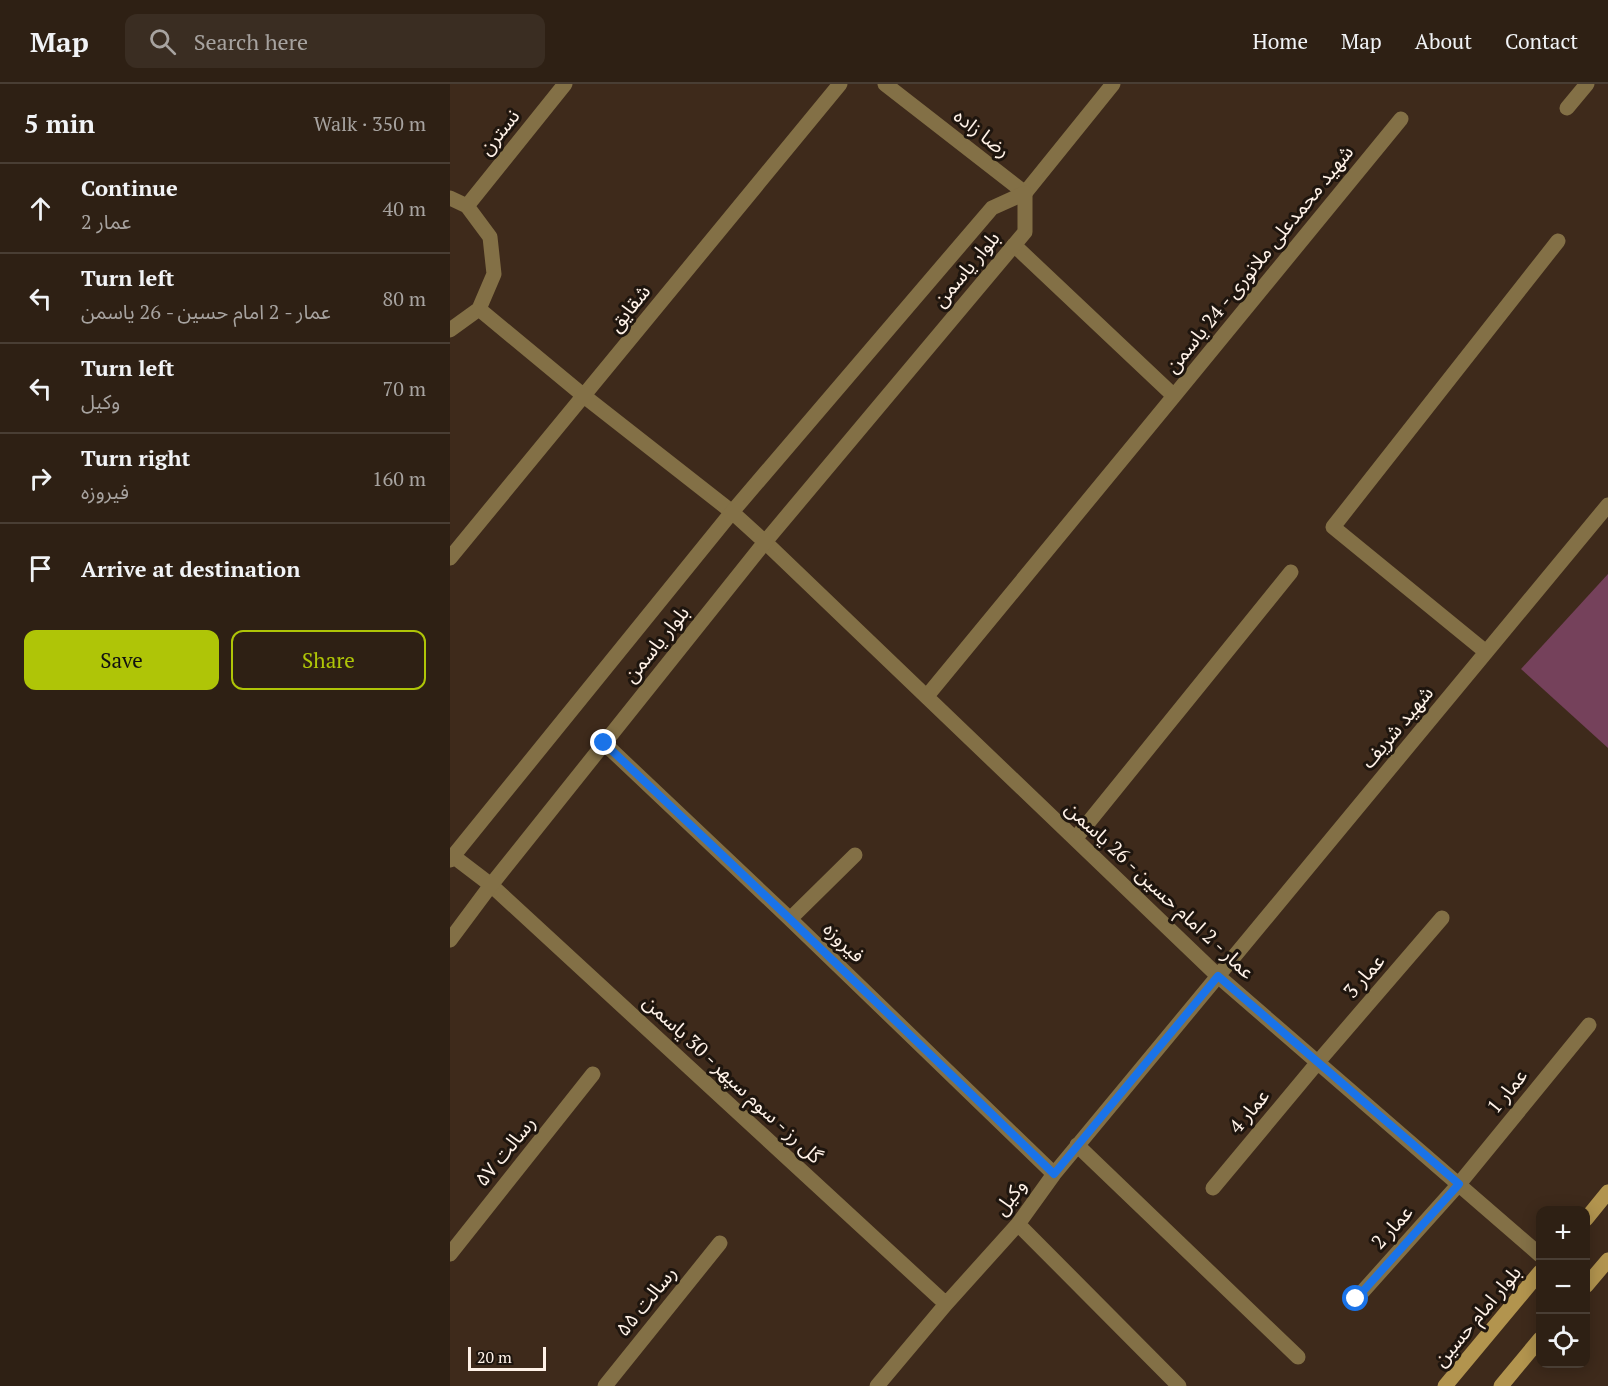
<!DOCTYPE html>
<html lang="en">
<head>
<meta charset="utf-8">
<style>
	:root { --surface:#2e2014; --page:#3a2d22; --text:#f1f3f6; --muted:#a7a3a0; --line:#493e34; --accent:#afc507 }
	body { margin:0; font-family:"PT Serif","Noto Sans Arabic",serif; background:var(--page); color:var(--text) }
	.controls { position:absolute; right:18px; bottom:18px; display:grid; overflow:hidden; border-radius:12px; box-shadow:0 3px 15px #0003 }
	.controls button { width:54px; height:54px; display:grid; place-items:center; padding:0; border:0; border-bottom:2px solid var(--line); background:var(--surface); color:var(--text); font:30px sans-serif }
	.scale { position:absolute; left:18px; bottom:15px; width:78px; box-sizing:border-box; padding-left:6px; border:3px solid #fff2e8; border-top:0; font-size:16px; line-height:21px; white-space:nowrap; color:#fff2e8; -webkit-text-stroke:4px #1e150e; paint-order:stroke }
	.stop { position:absolute; width:18px; height:18px; margin:-14px; border:4px solid #1a73e8; border-radius:50%; background:#fff }
	.stop.end { background:#1a73e8; border-color:#fff; box-shadow:0 2px 6px #0008 }
	.list { margin:0; padding:0; list-style:none }
	h2 { display:flex; justify-content:space-between; align-items:center; height:78px; margin:0; padding:0 24px; font-size:26px }
	h2 small { font-size:20px; font-weight:400; color:var(--muted) }
	.list li { display:grid; grid-template-columns:39px 1fr auto; gap:18px; align-items:center; box-sizing:border-box; height:90px; padding:0 24px; border-top:2px solid var(--line) }
	.list b { display:block; font-size:22px; white-space:nowrap }
	.list p { margin:0; font-size:20px; white-space:nowrap; color:var(--muted) }
	.list em { font-size:20px; font-style:normal; color:var(--muted) }
	.actions { display:flex; gap:12px; padding:18px 24px }
	.actions a { flex:1; padding:14px 0; border:2px solid var(--accent); border-radius:12px; text-align:center; font-size:21px; color:var(--accent) }
	.actions .main { background:var(--accent); color:#111 }
	.icon { flex:none; width:33px; height:33px; fill:none; stroke:currentColor; stroke-width:2; stroke-linecap:round; stroke-linejoin:round }
	.map { position:relative; flex:none; width:1158px; height:1302px; overflow:hidden }
	header { display:flex; align-items:center; gap:36px; box-sizing:border-box; height:84px; padding:0 30px; background:var(--surface); border-bottom:2px solid var(--line) }
	header strong { font-size:28px }
	nav { display:flex; gap:33px; margin-inline-start:auto; font-size:21px }
	.search { width:420px; height:54px; background:var(--page); display:flex; align-items:center; gap:15px; box-sizing:border-box; padding:0 21px; border-radius:12px; color:var(--muted); font-size:22px }
	main { display:flex }
	aside { flex:1; background:var(--surface) }
	.map>svg:first-child { display:block }
	.building { fill:#75415b }
	.lines { fill:none; stroke-linecap:round; stroke-linejoin:round }
	.minor { stroke:#837046; stroke-width:15 }
	.tertiary { stroke:#837046; stroke-width:15 }
	.secondary { stroke:#b2944e; stroke-width:15 }
	.route { stroke:#1a73e8; stroke-width:8 }
	.labels { text-anchor:middle; stroke-width:6; stroke-linejoin:round; paint-order:stroke }
	.street-label { font-size:20px; fill:#fff2e8; stroke:#1e150e }
</style>
</head>
<body>
<header>
<strong>Map</strong>
<div class="search"><svg class="icon" aria-label="search" viewBox="0 0 24 24"><circle cx="10" cy="10" r="6"/><path d="M15 15l6 6"/></svg>Search here</div>
<nav><a>Home</a><a>Map</a><a>About</a><a>Contact</a></nav>
</header>
<main>
<aside>
<h2>5 min<small>Walk · 350 m</small></h2>
<ul class="list">
<li><svg class="icon" aria-label="ahead" viewBox="0 0 24 24"><path d="M12 20V5M6 11l6-6 6 6"/></svg><div><b>Continue</b><p>عمار 2</p></div><em>40 m</em></li>
<li><svg class="icon" aria-label="left" viewBox="0 0 24 24"><path d="M17 20v-9H6M10 6l-5 5 5 5"/></svg><div><b>Turn left</b><p>عمار - 2 امام حسین - 26 یاسمن</p></div><em>80 m</em></li>
<li><svg class="icon" aria-label="left" viewBox="0 0 24 24"><path d="M17 20v-9H6M10 6l-5 5 5 5"/></svg><div><b>Turn left</b><p>وکیل</p></div><em>70 m</em></li>
<li><svg class="icon" aria-label="right" viewBox="0 0 24 24"><path d="M7 20v-9h11M14 6l5 5-5 5"/></svg><div><b>Turn right</b><p>فیروزه</p></div><em>160 m</em></li>
<li><svg class="icon" aria-label="arrive" viewBox="0 0 24 24"><path d="M6 21V4h12l-3 4 3 4H6"/></svg><div><b>Arrive at destination</b></div></li>
</ul>
<div class="actions"><a class="main">Save</a><a>Share</a></div>
</aside>
<div class="map">
<svg width="1158" height="1302" viewBox="0 0 1158 1302">
	<rect width="100%" height="100%" fill="#3e2a1b"/>
	<!-- building -->
	<path class="building" d="M1158 490V664L1071 585Z"/>
	<g class="lines">
		<!-- minor -->
		<path class="minor" d="M435 0 575 109 663 0
			M1117 24 1137 0
			M0 114 17 122 40 153 44 190 29 225 0 246
			M17 122 115 0
			M564 161 724 312 951 35
			M29 225 134 312 282 428
			M315 458 768 892 1090 1171
			M0 474 390 0
			M1036 568 883 443 1108 157
			M477 612 724 312
			M154 659 340 835 604 1090
			M625 755 841 488
			M41 801 496 1220
			M340 835 405 771
			M627 1061 848 1273
			M763 1104 868 978 992 834
			M568 1140 729 1302
			M0 1170 143 990
			M906 1215 1009 1100 1139 941
			M155 1302 270 1159
			M427 1302 496 1220 568 1140 604 1090 1158 421"/>
		<!-- tertiary -->
		<path class="tertiary" d="M282 428 315 458
			M3 772 41 801
			M0 776 282 428 542 124 575 109V148L315 458 41 801 0 856"/>
		<!-- secondary -->
		<path class="secondary" d="M1136 1135 1158 1108
			M1136 1202 1158 1176
			M995 1302 1090 1188
			M1051 1302 1090 1255"/>
	</g>
	<g class="lines">
		<!-- route -->
		<path class="route" d="M154 659 340 835 604 1090 768 892 1009 1100 906 1215"/>
	</g>
	<g class="labels">
		<!-- street labels -->
		<g class="street-label">
			<text transform="translate(49 48) rotate(-51)" y="7">نسترن</text>
			<text transform="translate(532 49) rotate(38)" y="7">رضا زاده</text>
			<text transform="translate(809 175) rotate(-51)" y="7">شهید محمدعلی ملانوری - 24 یاسمن</text>
			<text transform="translate(516 185) rotate(-50)" y="7">بلوار یاسمن</text>
			<text transform="translate(179 224) rotate(-51)" y="7">شقایق</text>
			<text transform="translate(206 560) rotate(-51)" y="7">بلوار یاسمن</text>
			<text transform="translate(947 643) rotate(-50)" y="7">شهید شریف</text>
			<text transform="translate(710 806) rotate(43)" y="7">عمار - 2 امام حسین - 26 یاسمن</text>
			<text transform="translate(394 858) rotate(44)" y="7">فیروزه</text>
			<text transform="translate(914 892) rotate(-49)" y="7">عمار 3</text>
			<text transform="translate(283 995) rotate(43)" y="7">گل رز - سوم سپهر - 30 یاسمن</text>
			<text transform="translate(1057 1007) rotate(-51)" y="7">عمار 1</text>
			<text transform="translate(799 1027) rotate(-50)" y="7">عمار 4</text>
			<text transform="translate(55 1067) rotate(-51)" y="7">رسالت ۵۷</text>
			<text transform="translate(560 1113) rotate(-53)" y="7">وکیل</text>
			<text transform="translate(942 1143) rotate(-48)" y="7">عمار 2</text>
			<text transform="translate(196 1217) rotate(-51)" y="7">رسالت ۵۵</text>
			<text transform="translate(1027 1232) rotate(-50)" y="7">بلوار امام حسین</text>
		</g>
	</g>
</svg>
<div class="controls">
<button>+</button>
<button>−</button>
<button><svg class="icon" aria-label="locate" viewBox="0 0 24 24"><circle cx="12" cy="12" r="6"/><path d="M12 2v4M12 18v4M2 12h4M18 12h4"/></svg></button>
</div>
<div class="scale">20 m</div>
<div class="stop" style="left:906px;top:1215px"></div>
<div class="stop end" style="left:154px;top:659px"></div>
</div>
</main>
</body>
</html>
